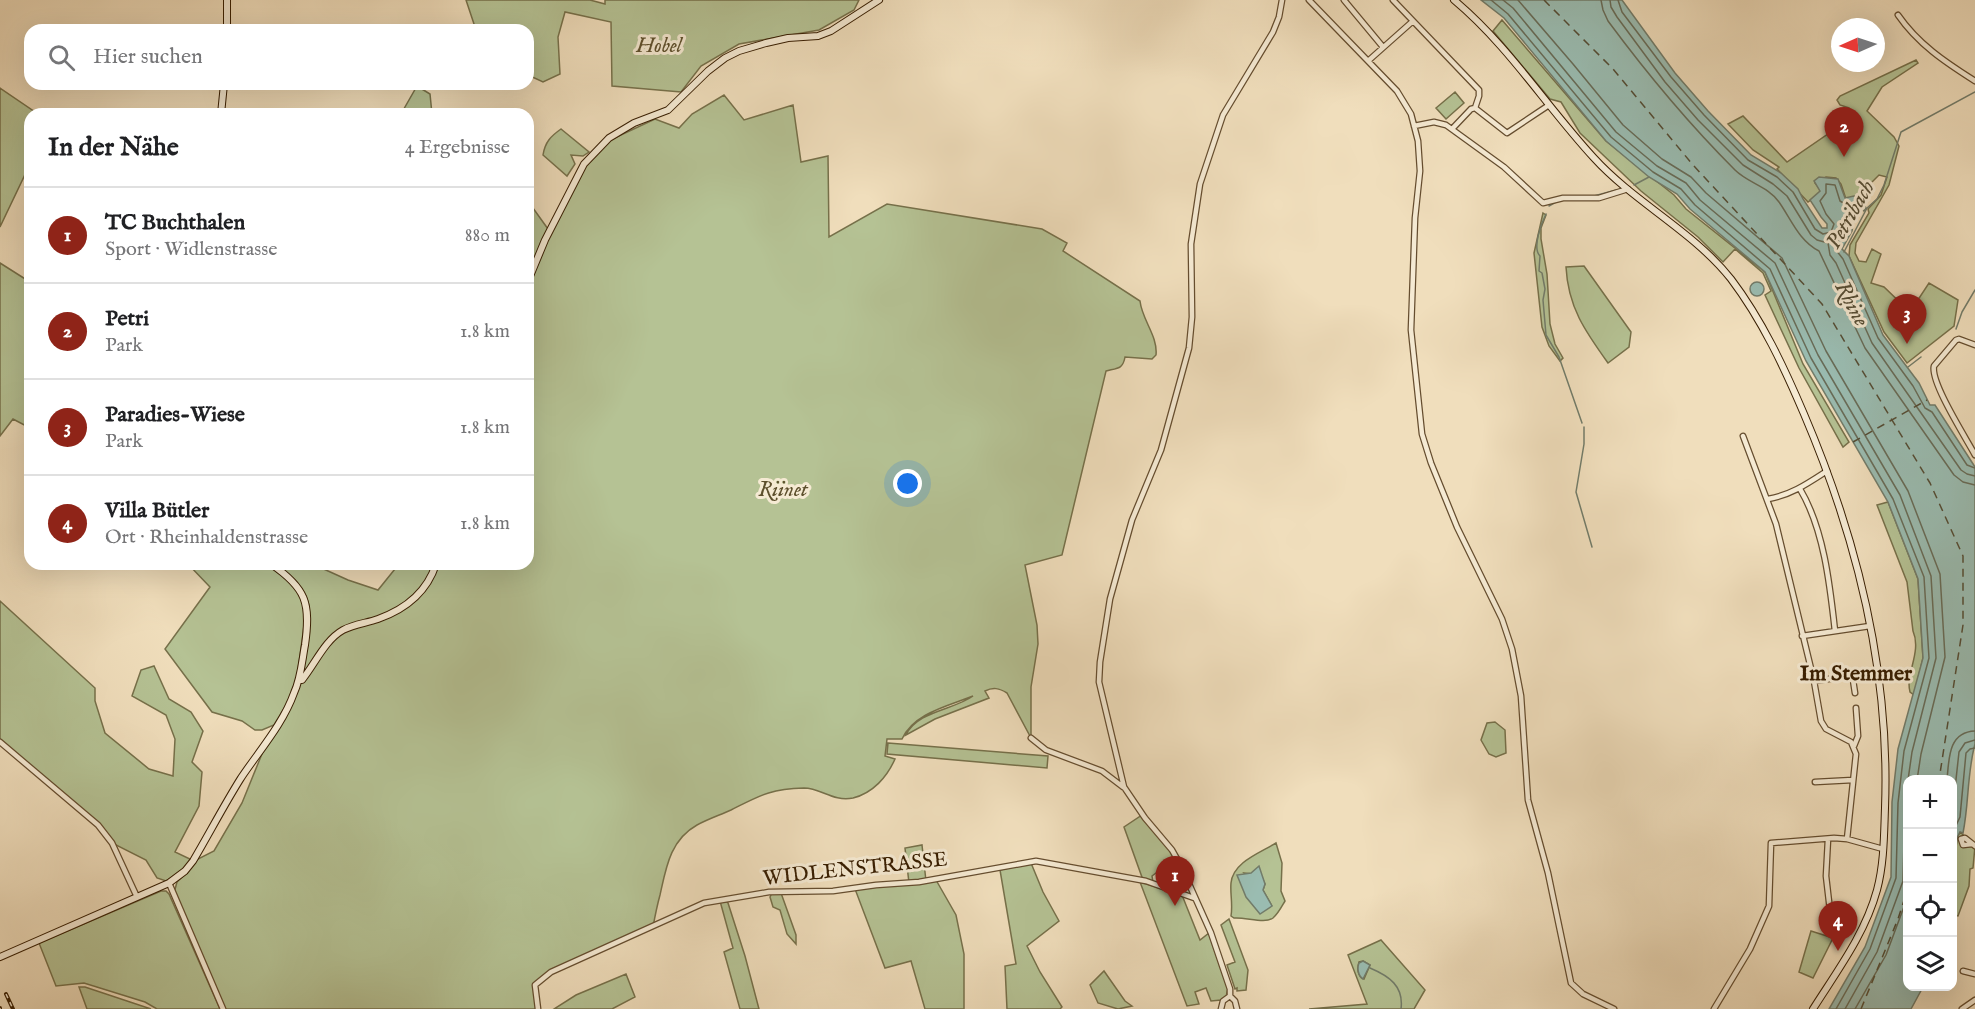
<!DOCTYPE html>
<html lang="de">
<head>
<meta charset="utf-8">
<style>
	:root { --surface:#fff; --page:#f2f2f2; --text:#202124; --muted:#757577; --line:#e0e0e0; --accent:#8f2418 }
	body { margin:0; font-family:"IM FELL English",serif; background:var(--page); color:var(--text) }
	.controls { position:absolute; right:18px; bottom:18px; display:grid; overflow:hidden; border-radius:12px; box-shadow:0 6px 24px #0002 }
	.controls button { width:54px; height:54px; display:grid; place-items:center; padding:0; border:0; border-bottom:2px solid var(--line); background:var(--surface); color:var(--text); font:30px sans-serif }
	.compass { position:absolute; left:1831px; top:18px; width:54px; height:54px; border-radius:50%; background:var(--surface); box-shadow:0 6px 24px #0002; rotate:267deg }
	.you { position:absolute; left:908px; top:484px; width:21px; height:21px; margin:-15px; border:4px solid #fff; border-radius:50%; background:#1a73e8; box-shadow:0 0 0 9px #1a73e833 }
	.badge { display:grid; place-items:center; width:39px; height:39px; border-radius:50%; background:var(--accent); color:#fff; font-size:20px; font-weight:700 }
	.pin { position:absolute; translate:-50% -50px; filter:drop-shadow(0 2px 3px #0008) }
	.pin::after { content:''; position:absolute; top:32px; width:21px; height:18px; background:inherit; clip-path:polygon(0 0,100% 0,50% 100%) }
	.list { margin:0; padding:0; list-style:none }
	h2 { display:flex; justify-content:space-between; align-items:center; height:78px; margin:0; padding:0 24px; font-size:26px }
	h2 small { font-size:20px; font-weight:400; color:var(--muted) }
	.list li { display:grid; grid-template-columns:39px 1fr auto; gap:18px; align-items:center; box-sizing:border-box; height:96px; padding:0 24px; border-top:2px solid var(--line) }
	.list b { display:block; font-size:22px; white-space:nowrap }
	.list p { margin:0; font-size:20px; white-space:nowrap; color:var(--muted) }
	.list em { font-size:20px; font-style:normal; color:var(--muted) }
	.icon { flex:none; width:33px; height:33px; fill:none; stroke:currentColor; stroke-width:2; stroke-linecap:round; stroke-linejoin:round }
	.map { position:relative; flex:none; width:1975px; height:1009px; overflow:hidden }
	.search { position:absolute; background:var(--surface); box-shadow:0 6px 24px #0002; left:24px; top:24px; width:510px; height:66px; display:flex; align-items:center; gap:15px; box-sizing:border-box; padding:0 21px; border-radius:18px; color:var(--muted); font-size:22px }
	.panel { position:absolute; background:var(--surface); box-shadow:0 6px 24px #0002; left:24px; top:108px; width:510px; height:462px; border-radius:18px }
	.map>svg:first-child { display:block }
	.green { fill:#b5c294; stroke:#76704a; stroke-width:1.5; fill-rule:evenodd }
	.water { fill:#9abcb1; stroke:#727c6a; stroke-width:1.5 }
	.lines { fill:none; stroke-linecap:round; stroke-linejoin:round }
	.shore { stroke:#686c58; stroke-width:1.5 }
	.stream { stroke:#727c6a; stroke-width:1.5 }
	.ferry { stroke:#554d35; stroke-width:1.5; stroke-dasharray:8 6; stroke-linecap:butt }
	.street-casing { stroke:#654d2f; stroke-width:7 }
	.secondary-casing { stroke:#371d00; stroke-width:8 }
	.street { stroke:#f5ead3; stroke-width:4.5 }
	.secondary { stroke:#f5ead3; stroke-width:6 }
	.rail-casing { stroke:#371d00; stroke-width:4 }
	.rail { stroke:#f5ead3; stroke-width:1.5; stroke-dasharray:4.5; stroke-linecap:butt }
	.labels { text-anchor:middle; stroke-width:6; stroke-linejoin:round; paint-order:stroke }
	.park-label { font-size:21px; font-style:italic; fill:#5d4f2c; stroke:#f5ead3 }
	.street-label { font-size:21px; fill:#371d00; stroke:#f5ead3 }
	.water-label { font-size:22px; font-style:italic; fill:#554d35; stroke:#f5ead3 }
	.neighbourhood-label { font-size:22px; font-weight:bold; fill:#371d00; stroke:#f5ead3 }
</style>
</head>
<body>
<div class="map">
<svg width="1975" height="1009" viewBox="0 0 1975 1009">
	<rect width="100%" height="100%" fill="#f0debc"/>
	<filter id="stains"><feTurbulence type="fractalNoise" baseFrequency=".00333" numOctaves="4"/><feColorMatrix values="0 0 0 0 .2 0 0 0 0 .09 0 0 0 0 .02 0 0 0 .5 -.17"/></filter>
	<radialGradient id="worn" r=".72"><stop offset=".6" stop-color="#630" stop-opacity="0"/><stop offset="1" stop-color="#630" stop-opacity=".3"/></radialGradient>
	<!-- green -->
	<path class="green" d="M466 0H590L605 4V0H859L854 10 819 30 739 44 701 66 681 92 612 86 611 22 565 12 558 37 560 74 543 82 528 75V30H476Z
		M1502 20 1606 141 1674 195 1686 209 1765 272 1803 364 1849 442 1843 447 1799 368 1765 295 1771 291 1763 273 1735 249 1723 262 1698 237 1641 191 1580 133 1561 102 1550 99 1493 31Z
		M1916 60 1918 63 1882 87 1867 111 1894 137 1899 146 1889 185 1856 243 1855 253 1859 261 1866 262 1872 249 1881 254 1871 283 1884 287 1910 312 1929 283 1958 300 1954 326 1907 363 1884 332 1849 256 1850 245 1869 213 1868 209 1881 195 1887 177 1879 175 1857 197 1846 199 1841 184 1836 178 1826 177 1815 183 1820 189V193L1808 202 1777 169 1779 167 1753 150 1728 124 1743 116 1787 162 1854 116 1849 108 1840 105 1837 100 1840 96Z
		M417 86 430 94 432 114H401Z
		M0 88 38 114H30V164L0 227Z
		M1455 92 1464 103 1446 119 1436 108Z
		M724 95 744 120 793 105 801 162 828 156 829 237 887 204 1042 229 1067 243 1063 251 1140 301C1142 320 1158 336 1156 355L1152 359 1125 357C1123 369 1118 368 1106 371L1062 555 1025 565 1037 625 1038 644 1031 687V738L1007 693C999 688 993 687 985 691L989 698 935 719 906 735C917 711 954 710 973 696 948 706 914 713 902 739H887L885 756 895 759C887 777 873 793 853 798 833 802 821 788 804 788 770 789 761 795 731 810 720 815 708 819 697 825 670 840 666 868 660 895 657 906 655 916 653 927L564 966 536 983 538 1009H223L174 893 177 882 190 869 196 860 214 851 242 803 266 744 299 687 309 605 306 596 297 582 279 568 280 564H309L317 566 348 580 378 590 399 564H528V201L548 229 584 164 608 141 655 119 679 128 692 114Z
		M561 129 589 152 583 156 571 155 575 164 567 176 543 155C545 142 551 136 561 129Z
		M1543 213 1546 215 1541 228V239L1547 274 1550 324 1555 344 1563 358 1560 361 1549 346 1542 327 1534 253Z
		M0 263 30 282V428L13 419 0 436Z
		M1584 266 1631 332 1629 347 1608 363C1585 331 1568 307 1566 267Z
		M1888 502 1918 579 1923 658 1914 695 1910 692C1905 674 1922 652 1913 631L1907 582 1877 505Z
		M188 564H268L293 584 300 594 306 611 297 677 288 702 274 725 262 730H255L242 721 212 712 165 649 210 587Z
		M0 601 95 688V701L105 733 149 769 173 776 175 739 166 715 132 696 141 670 154 666 169 699 191 712 203 731 192 762 202 772 199 806 175 852 192 860 186 867 166 881 157 878 146 860 112 843 98 825 0 742Z
		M1495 722 1505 730 1506 753 1496 757 1489 754 1481 740 1487 723Z
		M888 743 1048 756 1047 768 887 754Z
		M1142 815 1176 858 1152 876 1153 882 1143 880 1124 827Z
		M1960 832 1975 846 1973 868 1970 869 1969 886 1958 916 1953 915V878L1957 838Z
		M1276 843 1282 863 1281 891 1285 901C1282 906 1278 914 1273 918 1265 924 1246 917 1234 918L1231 916C1233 904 1230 894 1231 883 1233 862 1260 853 1276 843ZM1244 873 1261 875 1265 884 1263 890 1272 906Z
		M922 845 926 881 909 883 905 848Z
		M1031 863 1043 892 1059 921 1027 946 1040 972 1062 1007 1060 1009H1007L1005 966 1016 964 1000 870Z
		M936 880 956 915 964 954V1009H925L911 961 885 968 855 889Z
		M1140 882 1182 895 1200 940 1209 933 1228 988 1226 997 1221 1000 1211 1001 1206 988 1195 992 1199 1004 1187 1006Z
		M161 891H166L169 894 220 1009H157L145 1002 84 983 56 986 39 943Z
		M772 893H781L796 935V944L787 934 780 910 773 907 770 897Z
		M720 901H726L728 903 745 956 759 1009H740L724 952 733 948Z
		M1229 919 1248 970 1246 990 1237 991V988L1235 989 1227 965 1235 962 1221 925Z
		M1811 931 1833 938 1813 978 1799 972Z
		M1381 940 1425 990 1414 1009H1309L1367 1004 1348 955ZM1363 961 1370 965 1364 979C1357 976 1357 968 1359 962Z
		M1104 971 1125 1001 1132 1006 1118 1009 1098 1003 1090 985Z
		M626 974 635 997 612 1009H554L576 995Z
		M79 987H85L151 1009H87Z"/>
	<!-- water -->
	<path class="water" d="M1481 0H1622L1675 73 1708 111 1751 155 1781 173 1798 189 1803 199 1822 228H1827V224L1821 217 1810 200 1820 191 1814 181 1819 177 1838 179 1845 198 1854 196 1860 197 1866 208 1864 211 1861 206 1856 208 1852 231 1842 249 1849 256 1883 335 1919 383 1930 405H1935L1975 467V744C1967 773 1969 804 1963 833L1960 832 1957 838 1953 878 1952 780H1908V986L1923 987 1911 1009H1829L1865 947 1891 877 1892 802 1898 749 1923 658 1918 579 1888 502 1806 361 1765 272 1690 209 1677 194 1649 177 1606 141 1504 18Z
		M1750 289a7 7 0 1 1 14 0a7 7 0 1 1-14 0Z
		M1259 866 1265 884 1263 890 1272 906 1260 914 1246 897 1237 875 1251 873Z
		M1363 961 1370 965 1363 979C1358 976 1357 968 1359 963Z"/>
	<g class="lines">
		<!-- shore -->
		<path class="shore" d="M1491 0 1508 14 1611 137 1653 172 1681 189 1695 205 1770 269 1811 358 1893 499 1924 577 1929 658 1904 751 1898 803 1896 878 1870 949 1836 1009
			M1503 0 1513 8 1616 132 1657 166 1686 183 1700 200 1775 263 1818 355 1900 495 1931 576 1936 658 1912 752 1908 780
			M1518 0 1573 64 1623 125 1662 159 1691 177 1706 193 1782 258 1826 351 1908 491 1940 574 1945 657 1921 754 1917 780
			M1601 0 1603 10 1608 21C1648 75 1688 123 1735 170 1748 183 1769 187 1779 202 1791 219 1799 241 1819 251L1865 348 1954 475 1963 482 1975 485
			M1610 0 1611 7 1617 17 1665 82 1698 120 1743 165 1773 184 1787 196 1811 235 1817 240 1828 243 1830 255 1836 263 1872 343 1961 470 1967 474 1975 476
			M1618 0 1622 12 1671 77 1704 115 1748 160 1777 177 1793 192 1815 229 1823 234 1831 232 1834 224 1826 214 1820 201 1826 193V184L1835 185 1840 201 1850 207 1846 229 1837 243 1836 250 1843 259 1878 338 1913 386 1925 408 1932 412 1967 465 1975 468
			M1947 780C1949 759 1948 732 1975 731
			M1952 816 1959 752 1965 743 1975 740
			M1952 834 1960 817 1966 753 1970 749 1975 748
			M1845 1009 1877 952 1903 881 1905 803 1908 785
			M1855 1009 1886 955 1908 896"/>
		<!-- stream -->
		<path class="stream" d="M1634 185 1649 177
			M1594 196 1616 190
			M1549 206 1556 202
			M1546 214C1541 224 1532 248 1540 256L1539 271 1542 273 1545 289 1543 300 1546 335 1559 357 1582 423
			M1844 252 1867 208 1877 199 1884 185 1901 132 1975 92
			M1956 329 1962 312 1975 290
			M1908 367 1921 357
			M1584 427V444L1576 492 1592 547
			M1370 968C1389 976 1404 986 1401 1009"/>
		<!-- ferry -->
		<path class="ferry" d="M1544 0 1613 69 1693 165 1822 304 1930 483 1963 556V625L1939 780
			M1853 442 1927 400
			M1861 1009 1898 919 1908 888"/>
		<!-- street casing -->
		<g class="street-casing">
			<path id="street" d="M1309 0 1397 91 1411 114 1418 141 1420 171 1415 218 1411 330 1422 434 1431 463 1457 527 1502 619 1512 649 1521 696 1528 800 1548 873 1571 983 1583 994 1614 1009
				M1344 0 1383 47
				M1393 0 1479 90V96L1475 108 1471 109 1452 129
				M1898 15C1918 44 1945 62 1975 81
				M1368 61 1413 21
				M1475 108 1507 133 1549 105
				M1414 126 1434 122 1446 125 1504 167 1543 203 1563 198H1599L1628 189
				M1975 345 1959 339 1956 340 1934 366C1930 382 1966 438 1975 455
				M1743 436 1776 524 1814 681 1821 721 1826 729 1851 742 1856 754 1847 839
				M1800 489C1824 529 1830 586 1835 631
				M1768 499C1791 495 1807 484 1827 471
				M1802 636 1870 626
				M1814 681 1850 676 1853 680 1855 693
				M1031 738 1046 750 1102 771 1123 787
				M0 742 98 825 112 843 137 897
				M1854 746 1858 736 1856 708
				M1815 782 1853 780
				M1828 839 1826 876 1831 919
				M1972 844 1963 845 1961 839 1965 838 1975 846
				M169 883 223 1009
				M1963 971 1975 974
				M538 1009 535 985 551 972 704 903 769 892 833 891 876 885 919 882 1036 861 1146 881 1194 898
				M1221 1009 1223 1001 1230 996
				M1237 1009 1235 1001 1230 996V989L1211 933 1181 866 1172 850 1145 818 1124 787 1099 682 1100 662 1110 599 1132 520 1161 450 1189 348 1192 317 1191 244 1200 184 1223 115 1273 32 1279 17 1282 0
				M1714 1009 1750 949 1769 906 1771 843 1834 838 1847 839 1883 849
				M1962 1009 1975 1000"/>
		</g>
		<!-- secondary casing -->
		<g class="secondary-casing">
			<path id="secondary" d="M1454 0C1509 46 1546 106 1594 158 1635 203 1693 231 1731 279 1762 320 1784 367 1804 414 1857 538 1890 673 1885 808 1884 836 1884 864 1877 890 1865 934 1837 971 1813 1009
				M227 30V0
				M221 114 224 84
				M528 281 545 240 584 164 609 138 634 123 668 110 708 71 725 58 739 51 766 43 788 38 818 36 831 31 879 0
				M299 680H302C315 664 325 640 343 630 354 624 367 623 378 619 406 609 427 592 436 564
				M0 957 169 883 185 871 193 861C209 834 224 805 241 778 259 751 283 724 294 693 301 678 302 661 305 645 311 603 306 588 271 564"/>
		</g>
		<!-- street -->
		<use href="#street" class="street"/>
		<!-- secondary -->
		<use href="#secondary" class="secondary"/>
		<!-- rail casing -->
		<g class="rail-casing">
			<path id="rail" d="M6 994 13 1009
				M0 1008V1009"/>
		</g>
		<!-- rail -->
		<use href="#rail" class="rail"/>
	</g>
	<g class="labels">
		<!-- park labels -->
		<g class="park-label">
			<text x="659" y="52">Hobel</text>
			<text x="783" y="496">Riinet</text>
		</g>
		<!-- street labels -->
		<g class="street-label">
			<text transform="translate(855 868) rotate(-6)" y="7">WIDLENSTRASSE</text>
		</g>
		<!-- water labels -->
		<g class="water-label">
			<text transform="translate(1849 214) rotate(-60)" y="8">Petribach</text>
			<text transform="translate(1853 303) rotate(62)" y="8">Rhine</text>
		</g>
		<!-- neighbourhood labels -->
		<g class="neighbourhood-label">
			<text x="1856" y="680">Im Stemmer</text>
		</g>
	</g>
	<rect width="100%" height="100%" filter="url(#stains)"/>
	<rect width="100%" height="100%" fill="url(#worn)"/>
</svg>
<div class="controls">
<button>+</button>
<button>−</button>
<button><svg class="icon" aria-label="locate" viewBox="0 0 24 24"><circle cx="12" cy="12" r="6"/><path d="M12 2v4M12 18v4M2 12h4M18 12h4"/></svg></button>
<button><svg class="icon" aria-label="layers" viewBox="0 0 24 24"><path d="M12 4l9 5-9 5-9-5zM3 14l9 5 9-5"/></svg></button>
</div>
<svg class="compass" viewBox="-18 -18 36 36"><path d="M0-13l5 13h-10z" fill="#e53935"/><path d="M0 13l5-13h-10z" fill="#757577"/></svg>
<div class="you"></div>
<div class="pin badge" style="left:1175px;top:906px">1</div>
<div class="pin badge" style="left:1844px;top:157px">2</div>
<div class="pin badge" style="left:1907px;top:344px">3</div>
<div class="pin badge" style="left:1838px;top:951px">4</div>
<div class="search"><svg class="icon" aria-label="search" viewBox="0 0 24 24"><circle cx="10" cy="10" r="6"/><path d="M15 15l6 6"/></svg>Hier suchen</div>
<section class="panel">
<h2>In der Nähe<small>4 Ergebnisse</small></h2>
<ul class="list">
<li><span class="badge">1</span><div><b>TC Buchthalen</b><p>Sport · Widlenstrasse</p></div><em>880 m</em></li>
<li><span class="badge">2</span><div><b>Petri</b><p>Park</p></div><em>1.8 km</em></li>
<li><span class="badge">3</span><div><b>Paradies-Wiese</b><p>Park</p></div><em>1.8 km</em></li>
<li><span class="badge">4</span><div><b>Villa Bütler</b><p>Ort · Rheinhaldenstrasse</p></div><em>1.8 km</em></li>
</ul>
</section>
</div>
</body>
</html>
